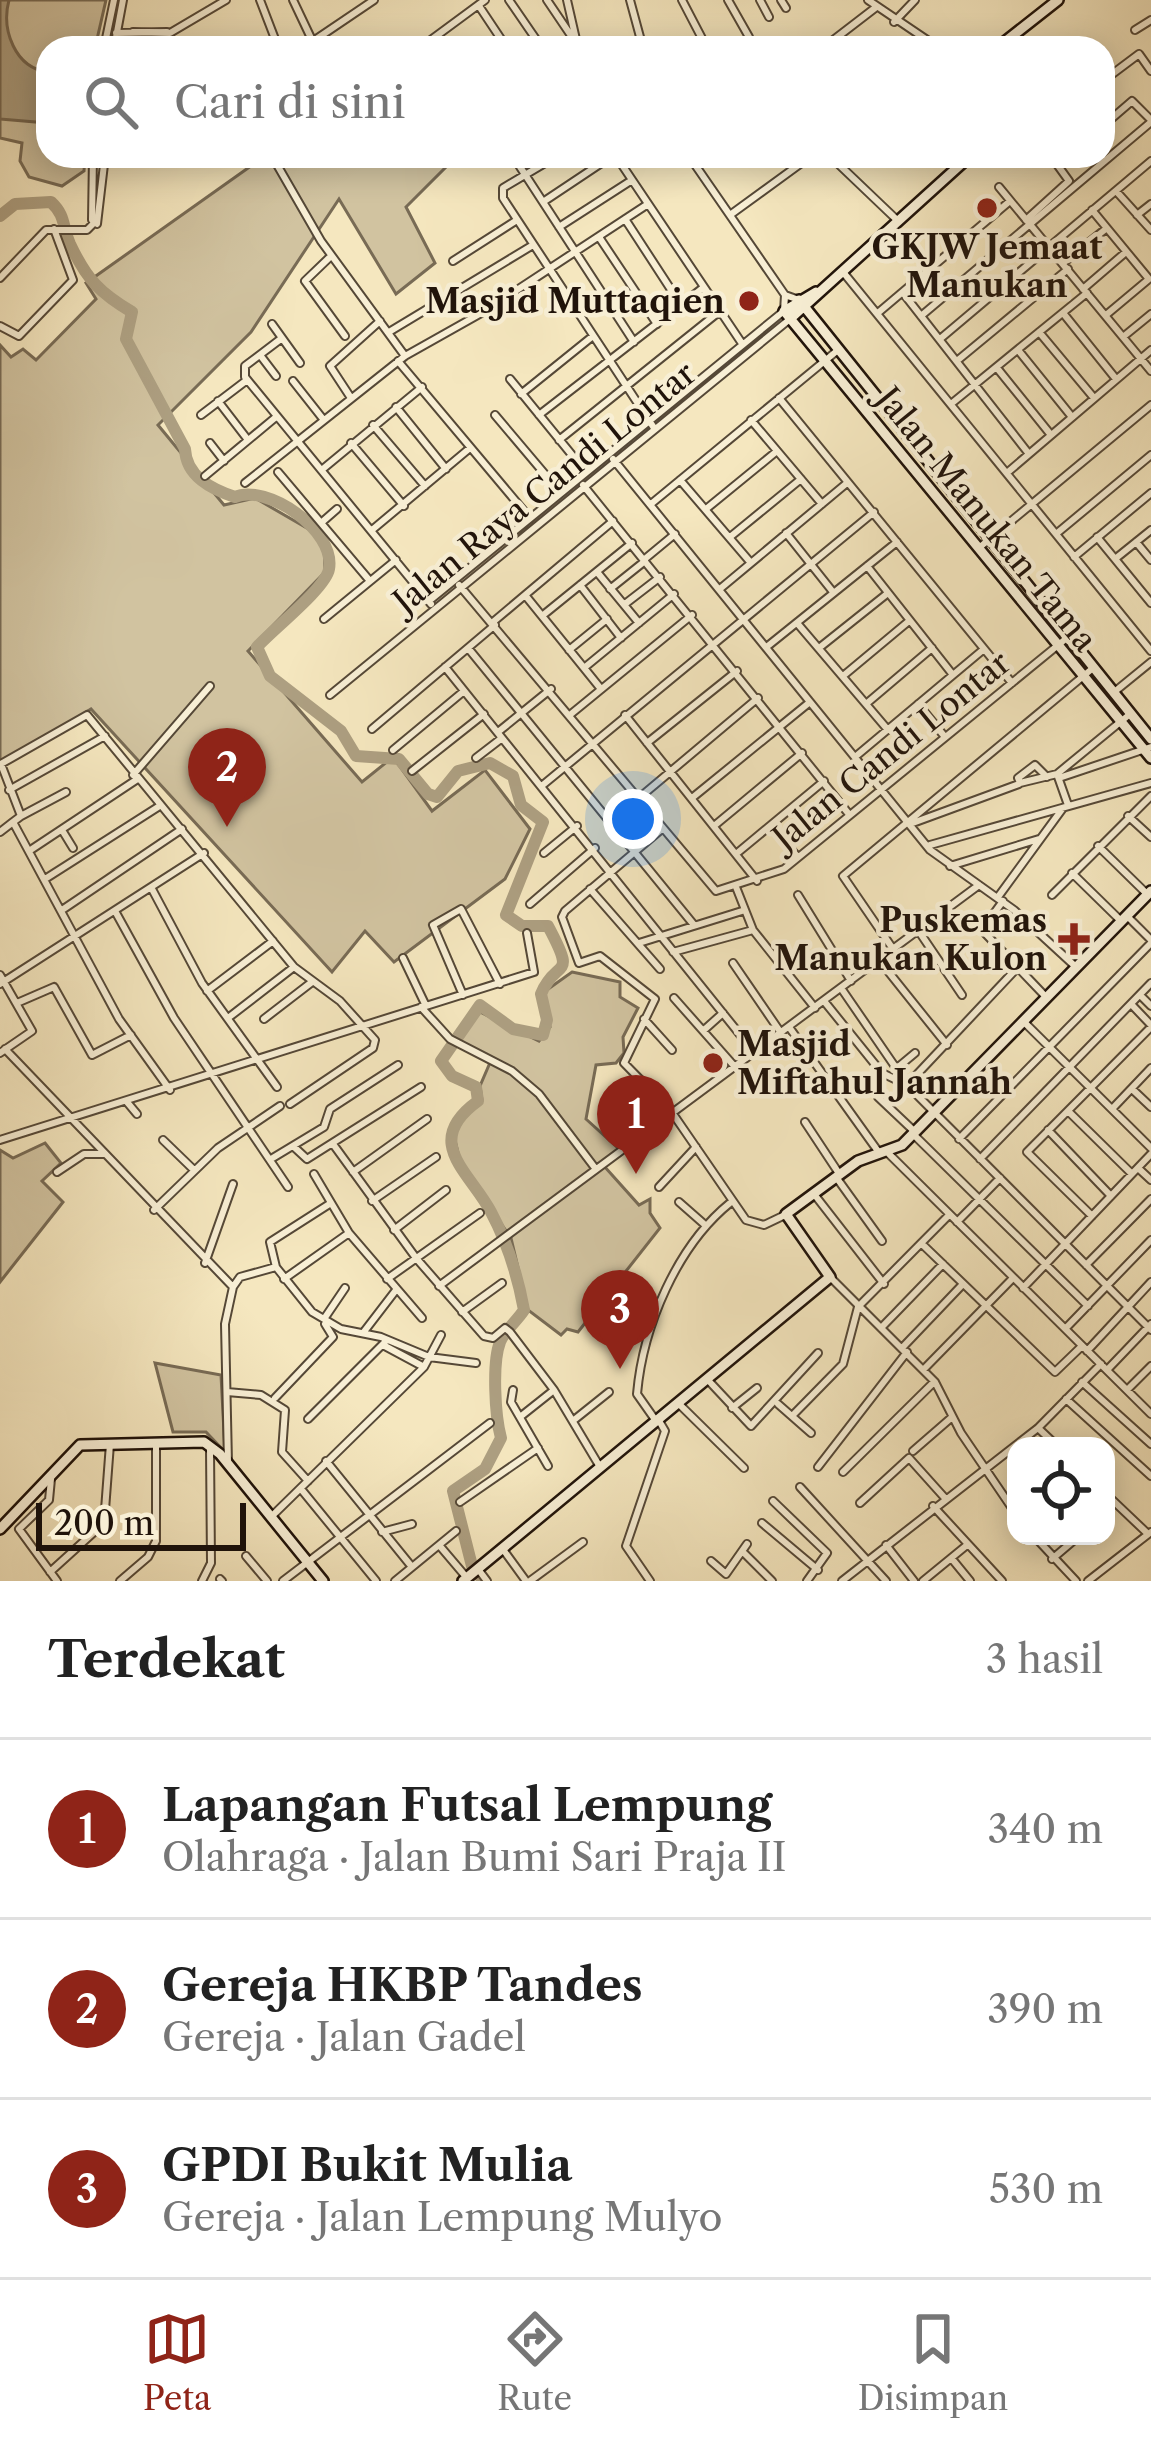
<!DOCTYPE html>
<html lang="id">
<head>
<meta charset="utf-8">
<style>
	:root { --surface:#fff; --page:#f2f2f2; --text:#222; --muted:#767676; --line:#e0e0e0; --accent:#8f2418 }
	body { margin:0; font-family:"Libre Caslon Text",serif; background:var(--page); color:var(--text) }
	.controls { position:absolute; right:36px; bottom:36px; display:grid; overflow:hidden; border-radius:24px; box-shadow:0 6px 30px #0003 }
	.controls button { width:108px; height:108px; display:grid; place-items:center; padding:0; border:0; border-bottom:3px solid var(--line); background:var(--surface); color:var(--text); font:60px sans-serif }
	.scale { position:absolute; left:36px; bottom:30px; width:210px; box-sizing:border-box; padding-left:12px; border:6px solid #20130a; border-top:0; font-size:33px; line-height:42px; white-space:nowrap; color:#20130a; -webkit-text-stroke:9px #f8efd5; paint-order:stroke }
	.you { position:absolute; left:633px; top:819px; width:42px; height:42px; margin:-30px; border:9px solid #fff; border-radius:50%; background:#1a73e8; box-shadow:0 0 0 18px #1a73e833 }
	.badge { display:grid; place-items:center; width:78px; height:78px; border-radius:50%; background:var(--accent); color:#fff; font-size:39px; font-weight:700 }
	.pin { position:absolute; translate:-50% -99px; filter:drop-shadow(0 3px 6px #0008) }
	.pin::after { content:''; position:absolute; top:63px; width:42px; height:36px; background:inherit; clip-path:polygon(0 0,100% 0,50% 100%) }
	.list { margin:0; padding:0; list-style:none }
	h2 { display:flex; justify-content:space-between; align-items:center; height:156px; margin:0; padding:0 48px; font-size:51px }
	h2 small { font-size:39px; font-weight:400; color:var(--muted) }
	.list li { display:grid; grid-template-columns:78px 1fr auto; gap:36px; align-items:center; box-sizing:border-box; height:180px; padding:0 48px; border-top:3px solid var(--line) }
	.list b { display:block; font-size:45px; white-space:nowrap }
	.list p { margin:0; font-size:39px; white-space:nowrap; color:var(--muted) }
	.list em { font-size:39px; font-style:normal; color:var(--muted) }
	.icon { flex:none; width:66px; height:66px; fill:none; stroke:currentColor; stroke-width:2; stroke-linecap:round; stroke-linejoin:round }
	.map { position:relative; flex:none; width:1151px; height:1581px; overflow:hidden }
	.search { position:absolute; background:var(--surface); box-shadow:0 6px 30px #0003; left:36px; right:36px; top:36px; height:132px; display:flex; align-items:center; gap:30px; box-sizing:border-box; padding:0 42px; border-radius:36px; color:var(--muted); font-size:45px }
	.sheet { height:696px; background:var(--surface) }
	nav { display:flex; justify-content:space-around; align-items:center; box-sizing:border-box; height:168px; border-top:3px solid var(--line); background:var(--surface); font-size:33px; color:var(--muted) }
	nav a { display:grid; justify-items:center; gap:6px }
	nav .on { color:var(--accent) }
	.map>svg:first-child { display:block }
	.green { fill:#d1c3a0; stroke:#786b55; stroke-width:3 }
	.water { fill:#ad9f81; stroke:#756751; stroke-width:3 }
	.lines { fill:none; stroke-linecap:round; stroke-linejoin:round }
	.river { stroke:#ad9f81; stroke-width:12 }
	.street-casing { stroke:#554837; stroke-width:10 }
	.secondary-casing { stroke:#20130a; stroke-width:14 }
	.street { stroke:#f8efd5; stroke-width:6 }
	.secondary { stroke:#f8efd5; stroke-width:9 }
	.poi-dot { fill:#8f2418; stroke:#f8efd5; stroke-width:4.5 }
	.labels { text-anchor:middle; stroke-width:9; stroke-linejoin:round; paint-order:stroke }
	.poi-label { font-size:33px; font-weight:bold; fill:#20130a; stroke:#f8efd5; text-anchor:end }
	.street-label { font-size:33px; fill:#20130a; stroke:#f8efd5 }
</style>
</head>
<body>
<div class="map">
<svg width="1151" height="1581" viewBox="0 0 1151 1581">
	<rect width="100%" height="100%" fill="#f5e7bf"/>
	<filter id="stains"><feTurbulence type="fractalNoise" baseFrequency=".00167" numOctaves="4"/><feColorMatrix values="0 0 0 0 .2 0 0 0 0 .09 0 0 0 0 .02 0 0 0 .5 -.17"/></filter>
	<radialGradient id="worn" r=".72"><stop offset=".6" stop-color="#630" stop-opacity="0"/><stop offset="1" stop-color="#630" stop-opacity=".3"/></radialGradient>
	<!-- green -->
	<path class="green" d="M0 0H106L95 48H48V156H85L84 171 62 186 29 177 20 161 22 143 0 138Z
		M265 156H385L390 162 399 156H457L406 207 435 263 396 294 339 199 251 332 158 425 224 505 255 498 324 538 325 572 248 651 362 782 393 757 432 811 485 770 530 829 505 879 394 962 365 931 332 972 91 709 0 767V345L11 357 23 349 36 360 96 299 86 283Z
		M572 972 620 982V997L638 1008 623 1037 624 1053 616 1063 596 1065 586 1119 619 1149 604 1166 639 1205 650 1199V1213L660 1228 578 1332 567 1329 561 1335 528 1310 511 1238 461 1165 454 1136 462 1119 482 1100 480 1086 492 1058 456 1041 480 1012 539 1041 550 1027 544 992Z
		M45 1143 61 1163 42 1181 63 1202 0 1282V1150L13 1158Z
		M155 1363 221 1375 225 1452 206 1432H173Z"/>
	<!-- water -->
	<path class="water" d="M0 0H9C1 30 15 68 48 72V123L0 119Z"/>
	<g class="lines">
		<!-- river -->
		<path class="river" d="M0 216 15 204 51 202C66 216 62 226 70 244 87 280 100 293 132 312L126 339 185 449C186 476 211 489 235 497 266 483 336 530 329 569 326 588 272 630 257 647L270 676 341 731 356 756 399 759 428 794 437 797 458 771 490 763 513 776 521 805 543 822 506 915 522 926H548C578 982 556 957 541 994L547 1020 543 1035 513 1029 480 1005 441 1061 452 1076 476 1087 478 1101C421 1142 470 1172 491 1212 507 1242 518 1277 524 1310 517 1321 505 1330 500 1342 492 1363 495 1416 501 1438L485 1469 453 1491 472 1566 482 1579"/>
		<!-- street casing -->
		<g class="street-casing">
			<path id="street" d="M260 0 275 39 273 48
				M293 0 311 38
				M509 0 542 48
				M547 0 574 40
				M567 0 578 48
				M630 0 643 48
				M682 0 707 48
				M728 0 749 37
				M760 0 769 17
				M781 0 786 8
				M868 0 939 48
				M479 6 507 48
				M894 22 915 0
				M1135 30 1151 20
				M133 32 170 33 226 0
				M116 33 167 32
				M276 45 306 42
				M104 48 114 0
				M114 48 123 0
				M303 48 374 0
				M420 48 485 0
				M823 48 875 8
				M1103 81 1139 54 1151 71
				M1103 126 1132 101 1151 120
				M93 156 92 220 97 224 105 156
				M272 156 321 241 405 356
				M484 156 494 162 505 156
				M513 156 634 342
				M557 156 503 188V198L654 428
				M616 156 741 342
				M689 156 785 295 799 300
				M830 156 897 220
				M1058 165 1068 156
				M999 187 1151 371
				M1116 191 1151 230
				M543 202 612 156
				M1092 210 1149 279
				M730 215 811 156
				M1137 215 1151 204
				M625 219 681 305
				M1026 220 1069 181 1051 156
				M559 227 632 180
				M599 237 657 324
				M331 256 305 281 345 336
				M453 261 517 220
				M1063 263 1107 228
				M843 272 1151 651
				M0 278 46 230H87L94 223
				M1083 289 1126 252
				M903 293 1029 454
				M879 312 1010 201
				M1063 313 1116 379
				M1106 315 1149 279
				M921 316 1151 122
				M272 324 300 363
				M0 326 19 336 73 280 54 229
				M389 332 533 245
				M1039 332 1094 398
				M1123 337 1151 314
				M282 338 245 366V377L431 604
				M940 339 1151 161
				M1018 350 1072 417
				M260 355 276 376
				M958 360 1068 269
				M398 361 529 517
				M997 368 1051 435
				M510 379 585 471
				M293 381 323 419
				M521 394 593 336
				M351 398 330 366 380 321
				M779 398 1012 683
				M218 401 248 440
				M951 404 1087 293
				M396 407 446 469
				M201 415 247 380
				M495 415 560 492
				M539 415 704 287
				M751 420 822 504
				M373 425 425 486
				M559 440 720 311
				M210 443 224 461
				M351 443 404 506
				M613 459 930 850 1014 910 1076 967
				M324 468 422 387
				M278 472 370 581
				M1008 472 1151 350
				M205 476 276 417
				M680 480 751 563
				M245 483 405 356 485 311 648 204
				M583 485 848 813
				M651 504 838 350
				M706 509 777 451
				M321 523 337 509
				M372 530 470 448
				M786 533 833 592
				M1056 534 1151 455
				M730 537 801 479
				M1097 537 1151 603
				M1136 542 1151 560
				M980 547 1151 405
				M1074 557 1151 493
				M646 558 675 534
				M1115 559 1151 530
				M867 566 953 675
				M597 572 639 623
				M459 585 716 891 784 869 1068 637
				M580 585 621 638
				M721 588 847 483
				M610 589 645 561
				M525 595 601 689
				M429 601 784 311 785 295
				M625 604 660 577
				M542 616 632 543
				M324 619 396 560
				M493 622 613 521
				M797 623 888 730
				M769 645 897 542
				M468 648 694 925
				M819 648 888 593
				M569 650 607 619
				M445 667 754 1052
				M584 668 674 594
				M843 676 909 621
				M1113 693 1151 662
				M330 695 790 319
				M866 704 932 648
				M918 704 945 737
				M571 714 692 615
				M625 715 757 881
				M372 729 495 625
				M498 732 551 689
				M647 743 737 671
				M393 750 464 691
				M855 757 984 649
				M476 758 502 738
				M412 771 484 714
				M1057 774 1068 805
				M133 775 210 686
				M1047 777 1035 765 1018 778 1020 783 1057 774 1130 714
				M1059 778 1151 747
				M544 784 874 512
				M9 790 105 736
				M639 798 758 698
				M692 798 810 702
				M21 816 66 792
				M1128 816 1151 837
				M910 824 1019 784
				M714 826 802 753
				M770 826 798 857
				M663 828 565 911 562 917 579 963 600 956 655 999 624 1063 671 1111 746 1220 764 1225 785 1215
				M62 830 73 848
				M0 832 13 822
				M930 845 1151 783
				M1098 846 1147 894
				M29 851 136 780
				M544 853 577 826
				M736 854 824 781
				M950 866 1039 839
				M1072 873 1121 921
				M45 879 158 807
				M736 887 753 930 815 1008
				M152 889 202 983 277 1087
				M590 889 660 969
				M798 895 851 981
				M1052 895 1151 796
				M998 897 1063 808
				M1003 901 982 930 1046 997
				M530 904 595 848
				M62 910 182 829
				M115 911 174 1018 288 1187
				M1127 916 1151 940
				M918 930 962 995
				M639 943 742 911
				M893 949 843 876 1093 668
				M673 952 753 930
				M403 958 426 1006
				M879 960 947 1045
				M733 963 781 1033
				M0 975 32 1031 0 1053
				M0 984 204 853
				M841 988 896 1068
				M207 991 273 941
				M463 995 433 925 461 909 500 984
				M1140 995 1151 1006
				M674 998 735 1067
				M824 1001 882 1073 907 1085 1151 1330
				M17 1003 54 987 92 1055 131 1035
				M1131 1004 1151 1025
				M421 1007 450 1039 512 1071 539 1094 595 1168
				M228 1018 294 967
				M264 1019 312 982
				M644 1019 672 1050
				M1023 1021 1151 1148
				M789 1027 880 1154
				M704 1030 723 1013
				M5 1049 233 1287
				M897 1068 915 1053
				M907 1085 1018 967
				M1132 1089 1151 1107
				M170 1090 119 1019 13 822 21 816 1 764 87 715 294 967 340 1001 375 1040 373 1048 290 1104
				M878 1097 915 1132
				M127 1102 137 1114
				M1112 1109 1151 1068
				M1068 1111 1132 1174
				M805 1122 840 1175
				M1048 1130 1111 1196
				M913 1134 1088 1306
				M959 1139 1151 943
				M0 1140 534 972 527 933
				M163 1140 194 1170
				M333 1144 416 1258 484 1336 493 1338 505 1328 510 1332 554 1390 600 1467
				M293 1146 307 1159 421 1087
				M889 1154 1151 1414
				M271 1159 324 1127 330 1109 398 1065
				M980 1159 1151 983
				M1138 1168 1151 1180
				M57 1172 84 1154H103
				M353 1172 427 1119
				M314 1174 349 1233 422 1318
				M836 1177 882 1241
				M659 1187 696 1147
				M814 1194 884 1284
				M372 1201 436 1157
				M679 1202 704 1224
				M154 1210 218 1148 280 1106
				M1092 1216 1027 1152 1151 1027
				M957 1222 1000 1178
				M394 1230 446 1190
				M922 1244 1055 1372 1082 1346
				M205 1263 233 1184
				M1086 1265 1151 1199
				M276 1267 270 1242 331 1203
				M831 1278 935 1382 961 1433 1016 1514
				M284 1279 349 1233
				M387 1279 480 1213
				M439 1286 979 885
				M233 1287 240 1277 276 1267 312 1312 341 1329 381 1337 429 1357 476 1363
				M1023 1288 1151 1154
				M462 1312 502 1283
				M324 1319 345 1288
				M881 1328 943 1264
				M1066 1328 1151 1240
				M363 1333 396 1290
				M383 1345 424 1367
				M902 1348 963 1284
				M1087 1351 1151 1282
				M924 1369 1013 1278
				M1107 1370 1151 1324
				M707 1379 751 1426 818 1353
				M1082 1382 1151 1444
				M513 1390 511 1402 548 1466
				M1127 1390 1151 1366
				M227 1392 261 1395 285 1410 282 1452 308 1481
				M275 1398 333 1337 325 1324
				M1066 1399 1151 1476
				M678 1403 744 1468
				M778 1404 811 1433
				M732 1408 757 1388
				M792 1416 843 1364 858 1307 949 1215
				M520 1417 554 1390
				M308 1419 387 1340
				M574 1420 609 1392
				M656 1421 637 1394C643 1326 677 1246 730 1203
				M1038 1428 1057 1446
				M913 1451 951 1418
				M326 1461 412 1567
				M228 1463 225 1324 233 1287
				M818 1467 907 1352
				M843 1472 934 1382
				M51 1479 49 1500 19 1529 57 1581
				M800 1487 886 1581
				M301 1489 376 1581
				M1106 1494 1147 1533
				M773 1501 827 1553 807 1581
				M460 1502 538 1448
				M860 1503 909 1458 944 1497
				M933 1506 1002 1581
				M271 1517 424 1367 441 1335
				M762 1523 818 1570
				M382 1532 412 1524
				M1034 1536 1076 1581
				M439 1545 467 1578
				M886 1545 914 1581
				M502 1548 526 1581
				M745 1554 772 1581
				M246 1556 267 1581
				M952 1559 970 1581
				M1052 1559 1079 1536
				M711 1561 726 1574 747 1544
				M478 1569 487 1581
				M50 1572 104 1523 110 1444
				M220 1579 222 1581
				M120 1581 148 1557 156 1541V1443
				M202 1581 211 1563 210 1449
				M283 1581 490 1423
				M395 1581 456 1531
				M530 1581 583 1542
				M650 1581 626 1546 665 1431 658 1419
				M842 1581 1038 1428 1101 1364
				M923 1581 967 1545
				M1088 1581 1151 1532"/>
		</g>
		<!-- secondary casing -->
		<g class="secondary-casing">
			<path id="secondary" d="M997 48 1058 0
				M816 292 784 311 1151 758
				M799 300 1151 739
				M790 319 970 156
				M0 1529 80 1445 204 1442 220 1454 323 1581
				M463 1581 830 1277 786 1214 858 1161 902 1145 1151 891"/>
		</g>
		<!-- street -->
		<use href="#street" class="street"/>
		<!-- secondary -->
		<use href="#secondary" class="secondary"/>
	</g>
	<!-- markers -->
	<g class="poi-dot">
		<circle cx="987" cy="208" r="12"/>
		<circle cx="749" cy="301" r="12"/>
		<path d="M1068 921h12v12h12v12h-12v12h-12v-12h-12v-12h12z"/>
		<circle cx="713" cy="1063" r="12"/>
	</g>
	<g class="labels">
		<!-- poi labels -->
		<g class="poi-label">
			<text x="987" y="259" text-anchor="middle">GKJW Jemaat<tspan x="987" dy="38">Manukan</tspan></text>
			<text x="725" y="313">Masjid Muttaqien</text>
			<text x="1047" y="932">Puskemas<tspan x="1047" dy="38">Manukan Kulon</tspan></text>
			<text x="737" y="1056" text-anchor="start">Masjid<tspan x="737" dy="38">Miftahul Jannah</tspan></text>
		</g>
		<!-- street labels -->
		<g class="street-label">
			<text transform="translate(544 487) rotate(-39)" y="12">Jalan Raya Candi Lontar</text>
			<text transform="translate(987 519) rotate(51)" y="12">Jalan Manukan Tama</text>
			<text transform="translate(891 750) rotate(-39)" y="12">Jalan Candi Lontar</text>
		</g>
	</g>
	<rect width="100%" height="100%" filter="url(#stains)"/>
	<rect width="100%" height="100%" fill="url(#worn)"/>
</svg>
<div class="controls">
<button><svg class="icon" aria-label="locate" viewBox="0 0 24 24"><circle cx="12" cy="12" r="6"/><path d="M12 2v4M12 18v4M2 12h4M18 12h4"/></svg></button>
</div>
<div class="scale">200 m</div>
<div class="you"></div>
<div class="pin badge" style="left:636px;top:1174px">1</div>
<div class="pin badge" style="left:227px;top:827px">2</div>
<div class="pin badge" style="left:620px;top:1369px">3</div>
<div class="search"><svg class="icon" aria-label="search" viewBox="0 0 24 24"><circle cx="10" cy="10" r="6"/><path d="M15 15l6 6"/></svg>Cari di sini</div>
</div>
<section class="sheet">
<h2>Terdekat<small>3 hasil</small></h2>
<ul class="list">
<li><span class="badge">1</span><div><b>Lapangan Futsal Lempung</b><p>Olahraga · Jalan Bumi Sari Praja II</p></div><em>340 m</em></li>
<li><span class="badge">2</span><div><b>Gereja HKBP Tandes</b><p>Gereja · Jalan Gadel</p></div><em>390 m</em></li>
<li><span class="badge">3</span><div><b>GPDI Bukit Mulia</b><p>Gereja · Jalan Lempung Mulyo</p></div><em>530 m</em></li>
</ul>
</section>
<nav>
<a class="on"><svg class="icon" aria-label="map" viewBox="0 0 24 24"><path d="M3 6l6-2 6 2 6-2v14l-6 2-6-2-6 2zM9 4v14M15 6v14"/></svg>Peta</a>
<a><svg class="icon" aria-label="directions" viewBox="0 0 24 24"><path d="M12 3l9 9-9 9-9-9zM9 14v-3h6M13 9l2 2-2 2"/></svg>Rute</a>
<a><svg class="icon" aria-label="saved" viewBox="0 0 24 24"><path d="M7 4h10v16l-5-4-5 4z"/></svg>Disimpan</a>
</nav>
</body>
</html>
